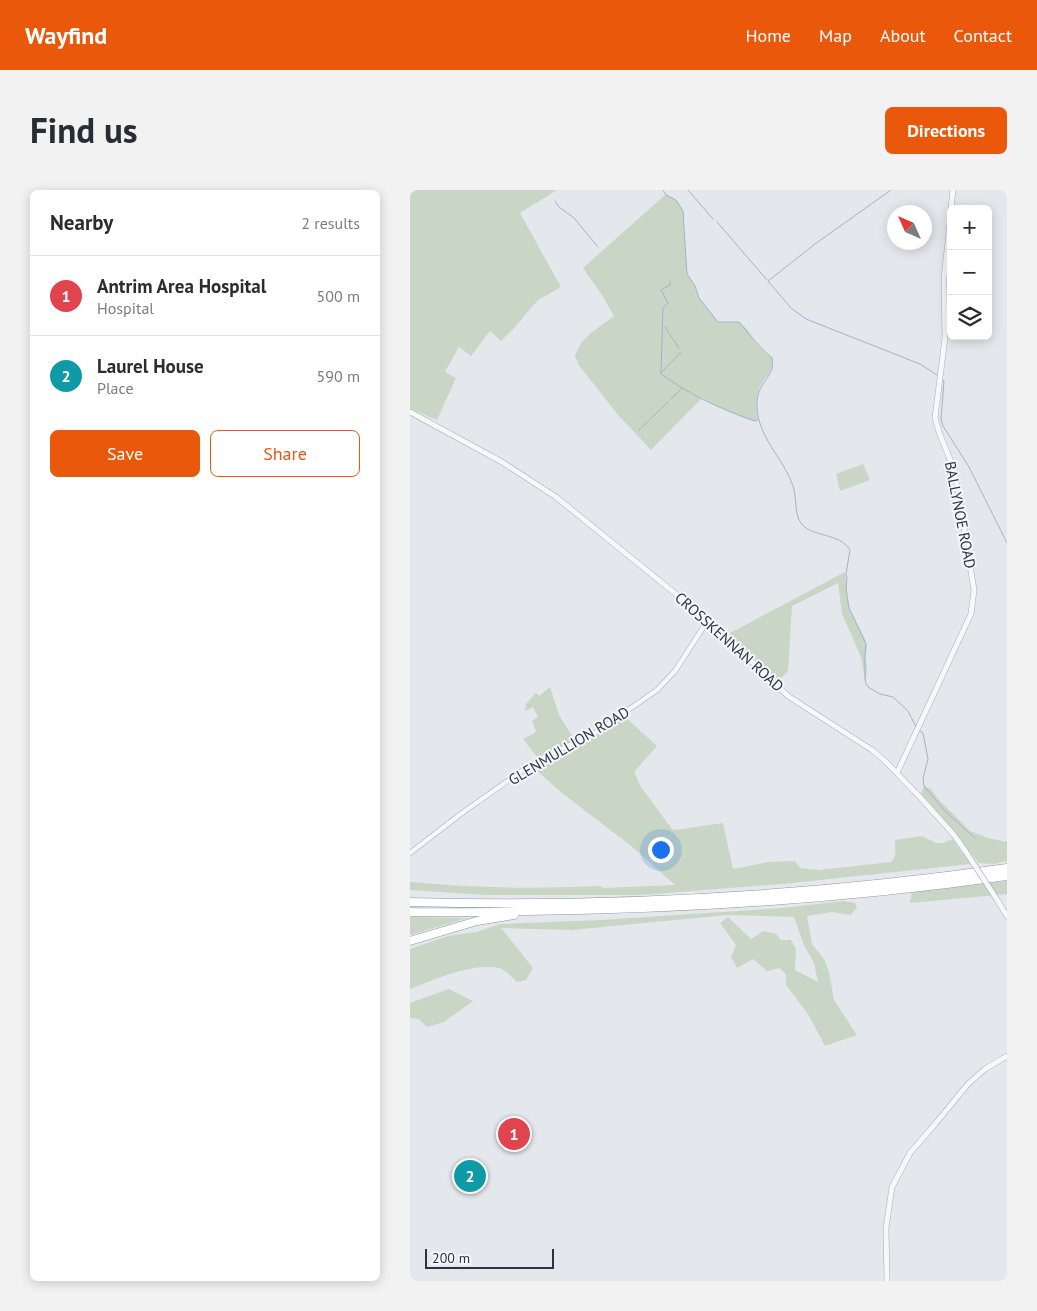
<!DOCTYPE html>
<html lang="en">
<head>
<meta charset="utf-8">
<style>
	:root { --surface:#fff; --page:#f2f2f3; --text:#2b2b33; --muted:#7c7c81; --line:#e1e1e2; --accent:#ea580c }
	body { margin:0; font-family:"PT Sans",sans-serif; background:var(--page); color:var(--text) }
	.controls { position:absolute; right:15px; top:15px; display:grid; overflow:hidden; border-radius:8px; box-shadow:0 2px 12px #0003 }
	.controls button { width:45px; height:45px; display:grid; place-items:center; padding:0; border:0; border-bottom:1px solid var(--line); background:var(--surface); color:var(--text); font:25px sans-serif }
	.compass { position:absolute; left:477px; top:15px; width:45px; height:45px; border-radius:50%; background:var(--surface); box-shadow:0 2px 12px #0003; rotate:315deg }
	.scale { position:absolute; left:15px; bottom:12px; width:129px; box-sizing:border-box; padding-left:5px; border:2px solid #2b3445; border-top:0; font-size:14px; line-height:18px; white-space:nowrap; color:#2b3445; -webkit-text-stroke:4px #f4f6f9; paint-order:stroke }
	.you { position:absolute; left:250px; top:659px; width:18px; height:18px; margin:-12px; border:4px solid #fff; border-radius:50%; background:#1a73e8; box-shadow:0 0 0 8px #1a73e833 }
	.badge { display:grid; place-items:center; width:32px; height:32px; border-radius:50%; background:var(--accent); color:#fff; font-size:16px; font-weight:700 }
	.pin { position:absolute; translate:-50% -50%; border:2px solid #fff; box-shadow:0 1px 5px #0006 }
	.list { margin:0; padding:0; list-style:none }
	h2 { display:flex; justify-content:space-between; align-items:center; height:65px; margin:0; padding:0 20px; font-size:21px }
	h2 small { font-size:16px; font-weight:400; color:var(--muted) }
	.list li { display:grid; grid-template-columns:32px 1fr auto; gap:15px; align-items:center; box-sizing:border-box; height:80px; padding:0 20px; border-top:1px solid var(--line) }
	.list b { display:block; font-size:19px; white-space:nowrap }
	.list p { margin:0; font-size:16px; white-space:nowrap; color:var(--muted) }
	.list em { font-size:16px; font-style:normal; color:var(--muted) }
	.actions { display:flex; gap:10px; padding:15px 20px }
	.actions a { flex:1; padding:11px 0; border:1px solid var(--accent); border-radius:8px; text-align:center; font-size:18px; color:var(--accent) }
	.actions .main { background:var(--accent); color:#fff }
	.icon { flex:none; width:28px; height:28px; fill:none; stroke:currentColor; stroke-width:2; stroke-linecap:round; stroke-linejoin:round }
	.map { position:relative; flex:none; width:597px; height:1091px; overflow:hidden; border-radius:8px }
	header { display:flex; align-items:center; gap:30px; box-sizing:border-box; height:70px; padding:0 25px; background:var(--accent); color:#fff }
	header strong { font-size:24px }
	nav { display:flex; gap:28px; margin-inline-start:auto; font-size:18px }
	.intro { display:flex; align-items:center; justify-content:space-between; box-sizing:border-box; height:120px; padding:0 30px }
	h1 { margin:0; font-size:35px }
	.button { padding:12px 22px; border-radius:8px; background:var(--accent); color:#fff; font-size:18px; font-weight:700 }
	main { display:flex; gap:30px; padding:0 30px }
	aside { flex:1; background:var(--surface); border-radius:8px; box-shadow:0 2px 12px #0003 }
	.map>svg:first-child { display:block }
	.green { fill:#c9d6c5 }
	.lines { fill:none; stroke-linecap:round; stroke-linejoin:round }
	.stream { stroke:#9fb4cc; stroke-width:1 }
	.minor-casing { stroke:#a9aeb7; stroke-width:5.5 }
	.tertiary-casing { stroke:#a9aeb7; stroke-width:6 }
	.motorway-casing { stroke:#8b94a3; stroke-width:9 }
	.minor { stroke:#f7f8fa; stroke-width:4.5 }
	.tertiary { stroke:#f7f8fa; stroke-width:5 }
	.motorway { stroke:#fff; stroke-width:8 }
	.tertiary-bridge-casing { stroke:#a9aeb7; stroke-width:6; stroke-linecap:butt }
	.tertiary-bridge { stroke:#f7f8fa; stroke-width:5 }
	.labels { text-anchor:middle; stroke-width:4; stroke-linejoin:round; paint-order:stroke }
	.street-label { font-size:15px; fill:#2b3445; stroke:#f4f6f9 }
</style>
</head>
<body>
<header>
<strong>Wayfind</strong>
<nav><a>Home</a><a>Map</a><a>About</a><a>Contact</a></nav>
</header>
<div class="intro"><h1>Find us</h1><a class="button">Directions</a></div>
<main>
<aside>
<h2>Nearby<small>2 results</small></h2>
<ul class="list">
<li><span class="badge" style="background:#e0444e">1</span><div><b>Antrim Area Hospital</b><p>Hospital</p></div><em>500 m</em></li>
<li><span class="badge" style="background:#0f9aa8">2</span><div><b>Laurel House</b><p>Place</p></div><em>590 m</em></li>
</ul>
<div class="actions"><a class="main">Save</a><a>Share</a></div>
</aside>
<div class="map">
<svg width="597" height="1091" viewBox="0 0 597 1091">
	<rect width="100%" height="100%" fill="#e4e7ec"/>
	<!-- green -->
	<path class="green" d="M0 0H147L110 23 151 97 128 110 105 137 91 151 80 141 61 166 49 157 35 182 46 188 27 230 0 219Z
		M256 4 266 10 273 21 277 84 285 96 289 108 308 132H329L337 139 347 155 362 168C365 182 355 186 350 197 345 207 346 220 348 230L344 231 315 220 292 208 241 260 209 226 167 173 168 171 165 168C168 148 189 138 204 126L192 105 173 78Z
		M453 274 460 290 430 301 426 284Z
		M435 382 439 418 455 449 457 456 455 466 457 477 456 489H455L451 467 432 424 428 393 382 416 378 481 368 491 320 445V443Z
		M140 497 149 525 164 549 163 552 127 567 113 549 126 542 122 531 128 527 123 517 115 521 116 514 126 503 129 506Z
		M214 526 247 556 224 582 231 597 262 639 265 640 313 633 323 679 359 672 385 671 390 678 410 680 481 672C487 666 485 658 485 650L512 646 526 653H533L543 649 560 674 382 693 232 705H76L0 700V692C63 698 126 699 189 696L194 698 265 695 220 655 152 603 124 578 127 574 180 550Z
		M514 596 521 599 528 609 560 641 578 648 597 652V671L584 674 569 673 511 604Z
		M597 691V704L500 713 502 702Z
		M434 711 445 713 447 718 440 725 422 722 397 726 402 754 414 769 419 782 424 810 447 845 415 856 398 824 376 795V784L369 778 357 781 343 769 327 778 321 767 326 755 310 733 318 727 341 749 353 741 366 744 371 750H381L386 759 385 780 408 792 404 773 394 755 384 727 318 725 161 740 91 738 123 778 116 790 107 792C103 788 97 782 92 779 68 770 23 790 0 799V759L38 746 66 742 91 734 191 730 372 718Z
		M0 727 58 728 0 745Z
		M39 799 63 811 34 832 17 837 9 829 0 828V813Z"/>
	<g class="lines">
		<!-- stream -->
		<path class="stream" d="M253 0 256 5 266 10 273 21 277 84 285 96 289 108 308 132H329C340 145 349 157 362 168 366 187 347 192 347 213 346 246 373 267 383 296 387 307 384 324 391 333 402 348 429 342 440 360L436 384 437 388 436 400 439 418 456 454 455 466V489L456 494 458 497 470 504 483 507 498 521 506 537
			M278 0 303 29
			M481 0 405 54 358 91 381 118 396 129 510 174 527 185
			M145 11 149 17 164 28 188 57
			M307 32 357 90
			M255 137 269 158
			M251 183 253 118 258 113 251 100 260 95V91
			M251 183 271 162
			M251 184C280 205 311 219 344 231L348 230
			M533 190 534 191 531 229 533 236 559 277 597 353
			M261 209 271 199
			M229 240 258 212
			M510 541 513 543 518 569 513 588 514 596 535 621 565 648"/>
		<!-- minor casing -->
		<g class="minor-casing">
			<path id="minor" d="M0 663 52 623 113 580 135 567 185 543 247 500 265 481 298 430"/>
		</g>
		<!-- tertiary casing -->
		<g class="tertiary-casing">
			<path id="tertiary" d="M541 19 543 0
				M0 222 92 272 146 307 298 430 378 506 462 560 475 571 509 606 544 645 556 662
				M487 583 561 424 564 400 545 282 529 242 525 228 535 148 534 88 541 24
				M586 708 597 726
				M477 1091 476 1038 482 997 500 963 526 933 558 894 575 879 597 866"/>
		</g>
		<!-- motorway casing -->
		<g class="motorway-casing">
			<path id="motorway" d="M0 712C199 717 400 706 597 678
				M0 722C39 723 78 722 117 721 278 719 438 709 597 686
				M0 751 67 731 104 725"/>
		</g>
		<!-- minor -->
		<use href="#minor" class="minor"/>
		<!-- tertiary -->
		<use href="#tertiary" class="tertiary"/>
		<!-- motorway -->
		<use href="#motorway" class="motorway"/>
		<!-- tertiary-bridge casing -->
		<g class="tertiary-bridge-casing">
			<path id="tertiary-bridge" d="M556 662 586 708"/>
		</g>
		<!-- tertiary-bridge -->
		<use href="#tertiary-bridge" class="tertiary-bridge"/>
	</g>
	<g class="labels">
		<!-- street labels -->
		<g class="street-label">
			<text transform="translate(550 325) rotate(79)" y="5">BALLYNOE ROAD</text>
			<text transform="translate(319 452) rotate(42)" y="5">CROSSKENNAN ROAD</text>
			<text transform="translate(159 556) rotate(-31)" y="5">GLENMULLION ROAD</text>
		</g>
	</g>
</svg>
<div class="controls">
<button>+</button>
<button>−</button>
<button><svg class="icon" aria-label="layers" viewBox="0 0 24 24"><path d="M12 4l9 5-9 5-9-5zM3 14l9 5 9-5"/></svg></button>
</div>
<svg class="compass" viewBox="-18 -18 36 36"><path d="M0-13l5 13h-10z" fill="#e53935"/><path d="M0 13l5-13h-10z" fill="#7c7c81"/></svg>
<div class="scale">200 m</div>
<div class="you"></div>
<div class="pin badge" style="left:104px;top:944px;background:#e0444e">1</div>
<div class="pin badge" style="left:60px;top:986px;background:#0f9aa8">2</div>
</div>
</main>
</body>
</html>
